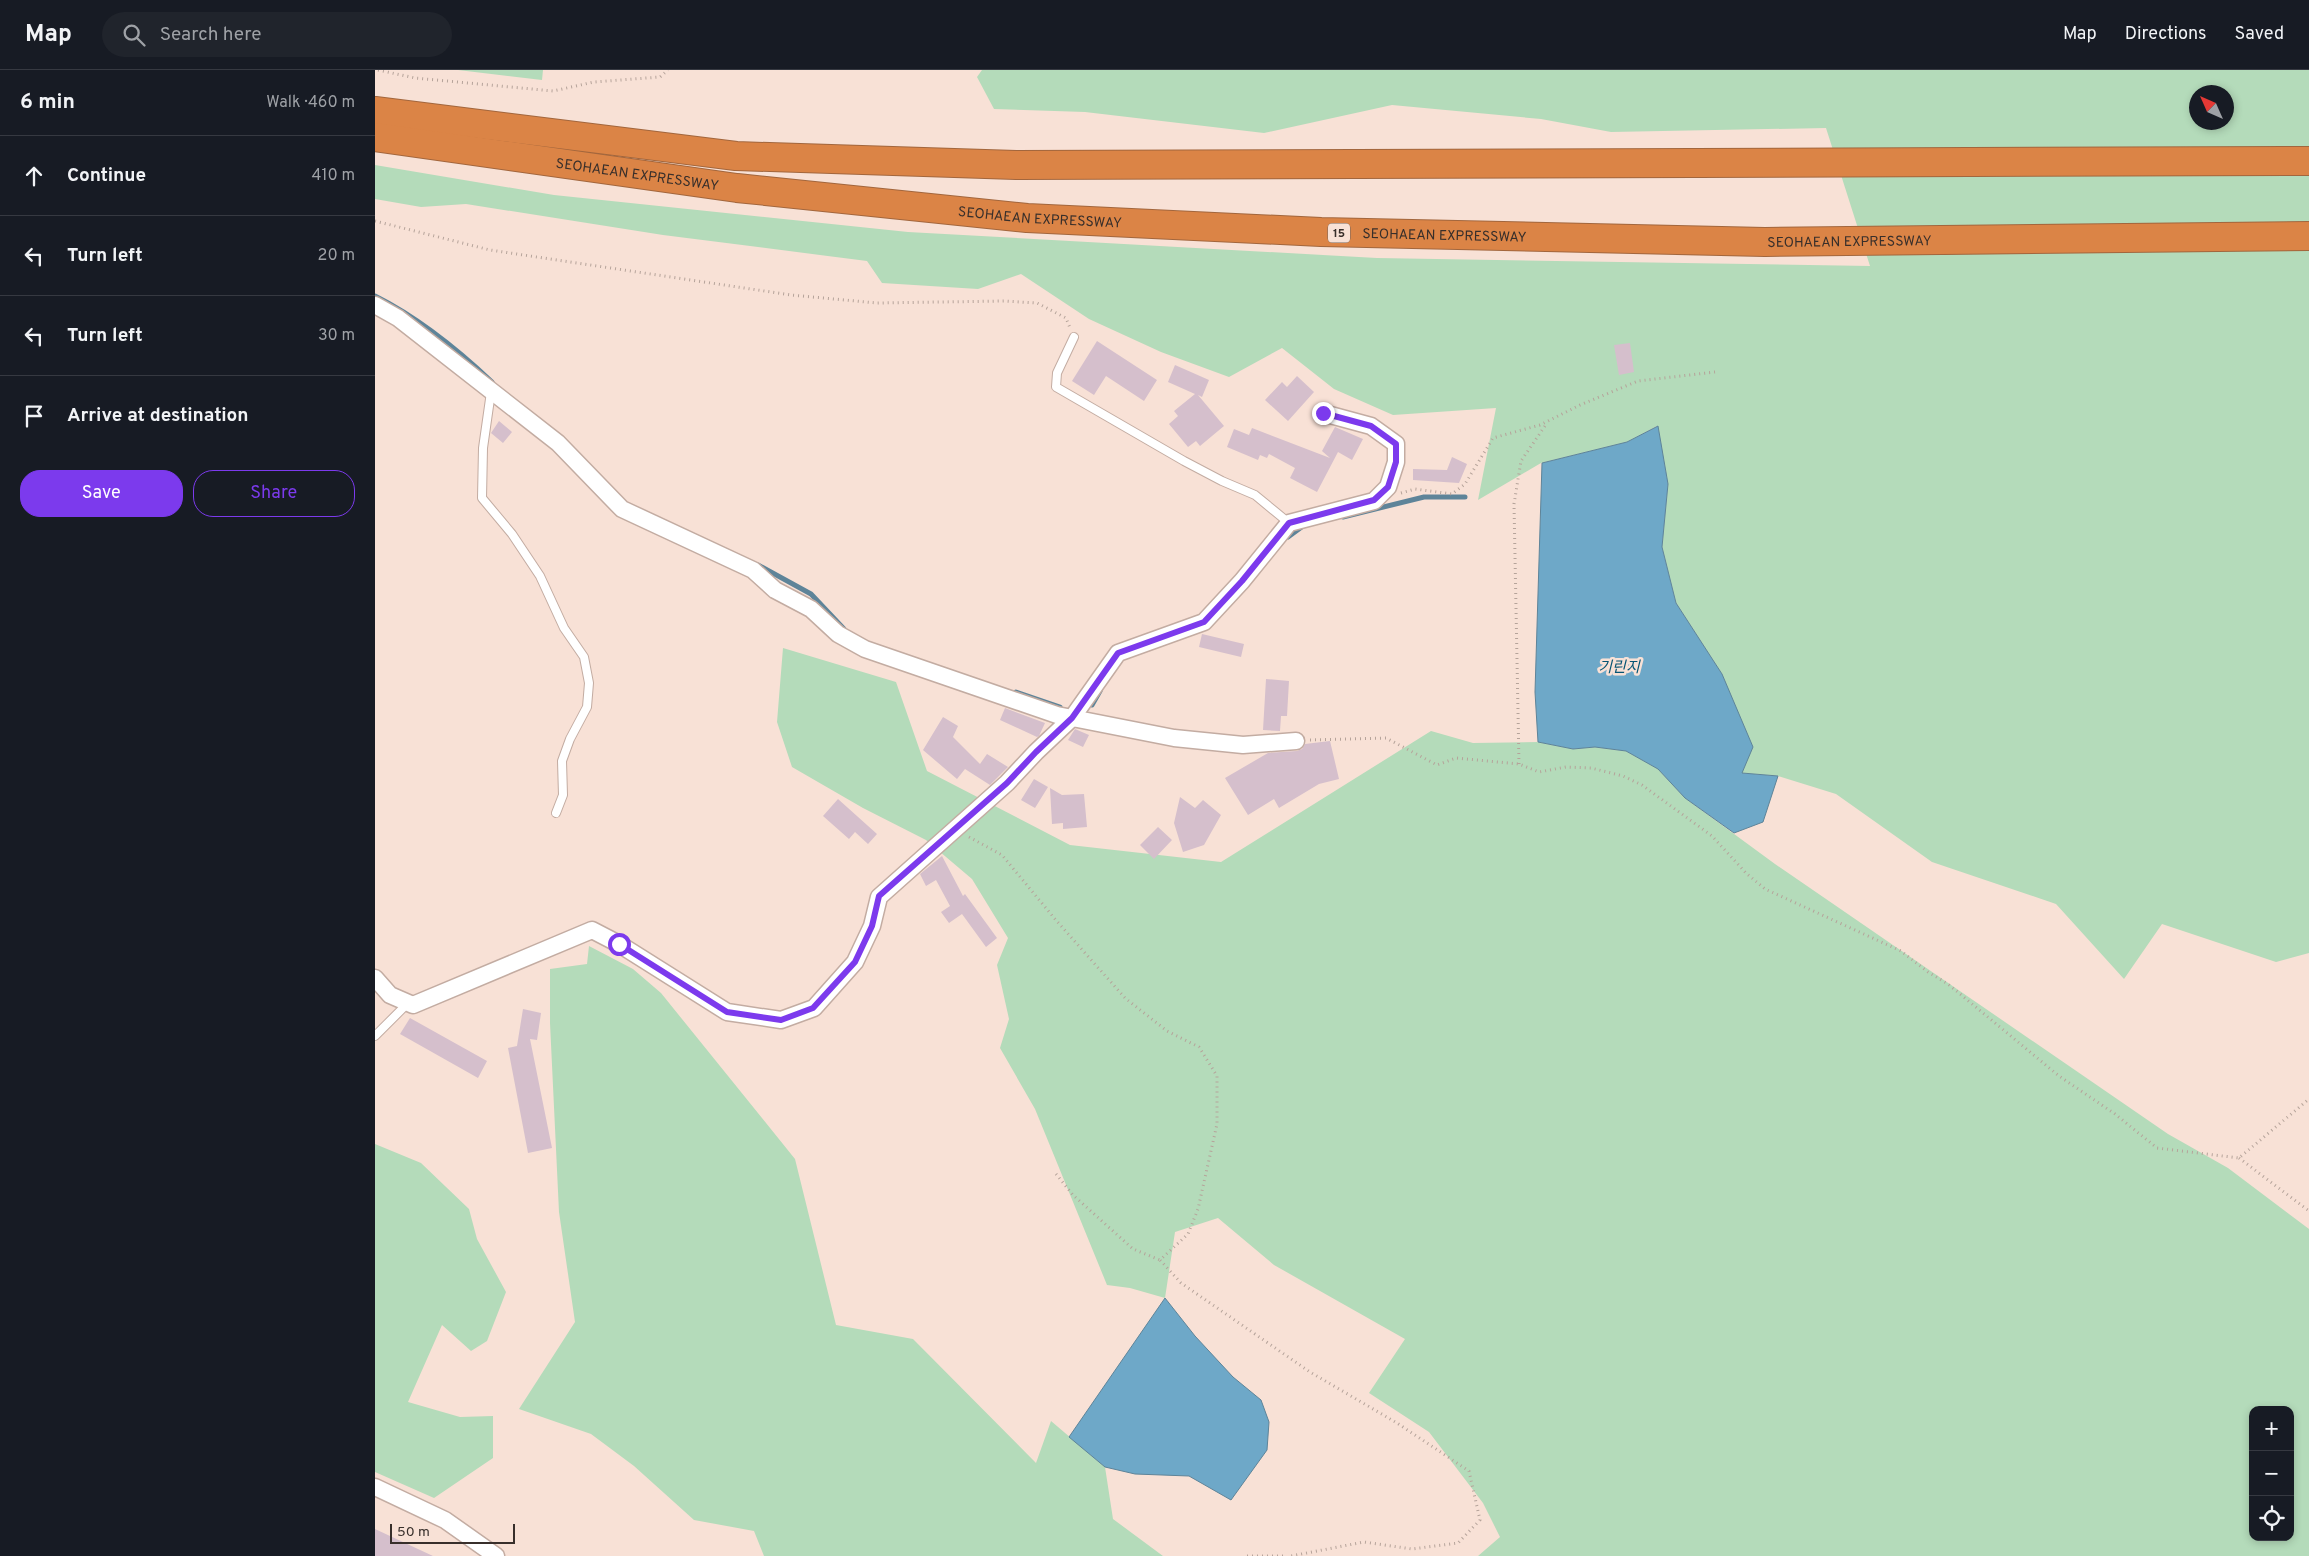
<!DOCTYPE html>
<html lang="en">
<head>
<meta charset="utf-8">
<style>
	:root { --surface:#171b24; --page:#20242c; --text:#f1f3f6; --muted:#9ea1a6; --line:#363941; --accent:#7c3aed }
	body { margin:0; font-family:Overpass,"Noto Sans KR",sans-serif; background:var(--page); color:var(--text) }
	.controls { position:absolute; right:15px; bottom:15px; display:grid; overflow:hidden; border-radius:10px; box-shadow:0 2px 8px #0003 }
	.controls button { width:45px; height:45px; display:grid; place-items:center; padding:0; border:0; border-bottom:1px solid var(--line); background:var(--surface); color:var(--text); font:25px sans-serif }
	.compass { position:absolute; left:1814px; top:15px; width:45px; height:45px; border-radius:50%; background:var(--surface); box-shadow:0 2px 8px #0003; rotate:315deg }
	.scale { position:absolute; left:15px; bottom:12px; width:125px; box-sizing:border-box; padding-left:5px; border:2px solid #382f2b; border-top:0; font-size:14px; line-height:18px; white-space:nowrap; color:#382f2b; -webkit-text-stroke:4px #f8e1d6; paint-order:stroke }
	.stop { position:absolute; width:15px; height:15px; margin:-11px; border:4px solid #7c3aed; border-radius:50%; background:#fff }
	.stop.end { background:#7c3aed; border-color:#fff; box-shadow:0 1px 5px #0008 }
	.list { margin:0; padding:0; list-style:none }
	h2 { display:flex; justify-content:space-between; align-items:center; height:65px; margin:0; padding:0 20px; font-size:21px }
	h2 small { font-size:16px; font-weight:400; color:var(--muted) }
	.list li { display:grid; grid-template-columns:32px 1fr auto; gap:15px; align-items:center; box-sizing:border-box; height:80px; padding:0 20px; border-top:1px solid var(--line) }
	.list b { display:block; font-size:19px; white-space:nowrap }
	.list em { font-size:16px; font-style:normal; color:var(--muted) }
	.actions { display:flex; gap:10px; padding:15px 20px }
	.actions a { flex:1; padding:11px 0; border:1px solid var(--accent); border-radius:20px; text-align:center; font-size:18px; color:var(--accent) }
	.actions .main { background:var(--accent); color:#fff }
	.icon { flex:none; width:28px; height:28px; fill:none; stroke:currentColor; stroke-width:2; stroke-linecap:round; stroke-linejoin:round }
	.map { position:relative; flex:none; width:1934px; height:1486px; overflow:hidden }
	header { display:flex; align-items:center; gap:30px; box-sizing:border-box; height:70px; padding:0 25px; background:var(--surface); border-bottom:1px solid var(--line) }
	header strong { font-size:24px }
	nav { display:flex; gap:28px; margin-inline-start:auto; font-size:18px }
	.search { width:350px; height:45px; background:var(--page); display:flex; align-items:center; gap:12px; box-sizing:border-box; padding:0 18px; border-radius:28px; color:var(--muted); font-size:19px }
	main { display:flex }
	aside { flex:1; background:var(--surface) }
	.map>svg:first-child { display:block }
	.green { fill:#b4dbba; fill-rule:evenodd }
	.water { fill:#6ea8c8; stroke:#5e8499 }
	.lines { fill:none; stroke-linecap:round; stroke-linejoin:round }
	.stream { stroke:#5e8499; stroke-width:5 }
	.building { fill:#d5bfcc }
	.service-casing { stroke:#c3aca2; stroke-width:10 }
	.minor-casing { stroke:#c3aca2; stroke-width:19 }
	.motorway-casing { stroke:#a2663d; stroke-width:30 }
	.path { stroke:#b5a39a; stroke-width:3; stroke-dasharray:1 4; stroke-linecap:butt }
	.service { stroke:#fff; stroke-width:8 }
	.minor { stroke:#fff; stroke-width:16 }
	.motorway { stroke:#db8446; stroke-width:28 }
	.route { stroke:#7c3aed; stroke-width:6 }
	.labels { text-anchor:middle; stroke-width:5; stroke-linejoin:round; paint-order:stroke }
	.shield { fill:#f8e1d6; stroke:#72645e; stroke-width:1 }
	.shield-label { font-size:12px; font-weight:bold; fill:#382f2b }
	.street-label { font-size:14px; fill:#382f2b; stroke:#f8e1d6 }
	.water-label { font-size:15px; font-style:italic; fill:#065474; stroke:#f8e1d6 }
</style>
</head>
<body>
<header>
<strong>Map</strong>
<div class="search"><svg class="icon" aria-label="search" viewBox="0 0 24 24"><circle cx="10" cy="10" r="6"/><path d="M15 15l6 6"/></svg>Search here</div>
<nav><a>Map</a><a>Directions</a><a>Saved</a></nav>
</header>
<main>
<aside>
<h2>6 min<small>Walk · 460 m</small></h2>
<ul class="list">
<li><svg class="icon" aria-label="ahead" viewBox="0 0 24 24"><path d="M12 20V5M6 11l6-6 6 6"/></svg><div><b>Continue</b></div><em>410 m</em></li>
<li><svg class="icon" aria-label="left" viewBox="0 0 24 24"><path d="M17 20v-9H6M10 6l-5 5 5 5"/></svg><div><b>Turn left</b></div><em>20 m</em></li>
<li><svg class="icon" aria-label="left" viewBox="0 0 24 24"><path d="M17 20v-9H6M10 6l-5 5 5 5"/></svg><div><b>Turn left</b></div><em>30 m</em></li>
<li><svg class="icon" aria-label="arrive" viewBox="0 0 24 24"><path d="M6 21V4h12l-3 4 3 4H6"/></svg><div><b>Arrive at destination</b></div></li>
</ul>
<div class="actions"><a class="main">Save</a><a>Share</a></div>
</aside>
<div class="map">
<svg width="1934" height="1486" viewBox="0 0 1934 1486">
	<rect width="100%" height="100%" fill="#f8e1d6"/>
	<!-- green -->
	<path class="green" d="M83 0H168L167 10Z
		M607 0H1934V883L1901 892 1787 854 1749 909 1681 834 1557 792 1461 724 1403 706 1366 703 1347 604 1301 533 1287 477 1293 414 1282 356 1252 372 1166 393 1103 430 1121 338 1018 345 959 319 907 278 854 307 786 282 714 249 646 204 603 219 507 213 492 191 288 165 91 134 46 137 0 129V95L179 125 533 162 1002 188 1495 196 1451 58 1236 62 1166 49 1017 35 889 63 710 42 619 39 602 7ZM1822 22H1852V52H1822Z
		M408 578 521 612 552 701 695 775 846 792 1056 661 1098 673 1163 672 1198 679 1220 677 1251 681 1283 699 1310 728 1400 794 1793 1064 1853 1098 1934 1159V1486H1103L1125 1467 1108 1433 1054 1362 994 1323 1030 1269 899 1195 843 1148 800 1162 790 1228 755 1218 732 1215 660 1039 625 978 634 949 622 895 633 868 597 809 551 770 488 738 417 697 402 652ZM1878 1340H1915V1467H1878Z
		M214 876 258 899 286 923 420 1089 461 1255 538 1269 661 1393 676 1351 730 1397 738 1449 788 1486H389L379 1461 319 1450 259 1396 216 1364 144 1339 200 1252 184 1142 175 953V899L212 894Z
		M0 1074 46 1093 94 1139 102 1169 131 1222 112 1271 96 1281 67 1255 33 1332 85 1347 118 1346V1388L59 1428 0 1402Z"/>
	<!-- water -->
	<path class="water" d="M1283 356 1293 414 1287 477 1301 533 1347 604 1378 677 1367 703 1403 706 1388 752 1359 763 1310 728 1283 699 1251 681 1220 677 1198 679 1163 672 1160 622 1167 393 1252 372Z
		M790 1228 820 1266 858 1307 886 1330 894 1352 892 1380 856 1430 814 1406 760 1404 730 1397 694 1367Z"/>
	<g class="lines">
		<!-- stream -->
		<path class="stream" d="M0 226C44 248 81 278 117 312
			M968 447 1049 427H1090
			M913 467 928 456
			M383 495 436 524 469 559
			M641 622 685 637
			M717 635 725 621"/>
	</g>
	<!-- building -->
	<path class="building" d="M722 271 782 310 769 331 731 306 719 325 697 311Z
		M1255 273 1259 302 1244 305 1239 275Z
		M800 295 834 310 827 327 823 325 849 356 825 376 821 371 813 377 794 354 803 346 799 341 820 324 793 312Z
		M922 306 939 322 913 351 890 330 907 312 912 317Z
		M124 351 137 362 128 373 116 363Z
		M960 357 988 369 977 390 963 382 942 422 915 408 920 398 894 384 892 388 885 385 883 390 852 377 859 359 874 365 877 358 955 388 947 381Z
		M1077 387 1092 394 1084 413 1038 410V399L1072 400Z
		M827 564 869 574 866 587 824 577Z
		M891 609 914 611 912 646H906L905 661 888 660Z
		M630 638 670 653 664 666 662 667 625 650Z
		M568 647 583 656 578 667 605 694 612 684 633 697 615 715 590 699 582 709 548 680Z
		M700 659 714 665 708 677 693 670Z
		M955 671 964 709 944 714 904 738 899 729 873 745 850 708 893 683 922 681 927 679 930 674Z
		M659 709 673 717 660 738 646 730Z
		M675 718 687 725 709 724 712 757 688 759V753L677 754Z
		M805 727 820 738 828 730 846 745 829 775 808 782 799 753Z
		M463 729 502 764 493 774 480 762 474 769 448 746Z
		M783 757 797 770 779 789 765 775Z
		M567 786 588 826 590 824 622 868 611 877 587 844 574 853 566 842 575 836 561 810 551 816 545 804Z
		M148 939 166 943 162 970 155 969 177 1078 153 1083 133 978 142 976Z
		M35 948 112 991 103 1008 25 964Z
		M0 1459 58 1486H0Z"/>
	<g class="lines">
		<!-- service casing -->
		<g class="service-casing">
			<path id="service" d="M699 267 682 303 681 317 809 391 847 411 880 425 914 453
				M116 322 108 378 107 428 137 464 165 506 189 558 209 587 214 613 212 637 195 669 187 691 188 725 181 743
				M0 966 33 933"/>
		</g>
		<!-- minor casing -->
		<g class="minor-casing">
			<path id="minor" d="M0 235 23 248 183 373 247 439 378 500 400 520 436 539 463 564 490 579 682 645 799 668 868 675 921 671
				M0 908 15 925 38 935 217 860 244 874 352 942 406 950 439 938 480 892 497 856 504 827 632 713 661 682 697 648 743 583 829 552 867 511 914 453 999 431 1013 417 1021 392V374L996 356 948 343
				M0 1417 70 1450 121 1486"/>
		</g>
		<!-- motorway casing -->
		<g class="motorway-casing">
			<g id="motorway">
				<path d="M0 41 361 86 641 95 1934 91"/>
				<path id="s1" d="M0 67 362 118 652 148 946 162 1390 172 1934 166"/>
			</g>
		</g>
		<!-- path -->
		<path class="path" d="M3 0 40 8 178 21 219 12 285 7 293 0
			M0 151 115 180 416 225 502 233 629 231 662 233 691 248 695 258
			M1026 423 1040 419 1077 424 1090 414 1118 368 1165 355 1205 335 1263 311 1340 302
			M935 670 1011 668 1062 695 1081 688 1144 694 1164 702 1191 697 1216 698 1248 706 1267 715 1337 766 1371 803 1390 819 1526 881 1553 902 1573 914 1684 1006 1740 1044 1782 1078 1864 1088 1934 1029
			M1144 694 1139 434 1146 391 1172 353
			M594 767 627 785 680 849 750 928 792 961 824 977 842 1006V1054L823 1139 813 1164 785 1190 806 1213 935 1302 1022 1353 1094 1401 1105 1450 1083 1473 1037 1479 989 1472 916 1486
			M1864 1088 1934 1141
			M681 1104 698 1125 758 1179 785 1190
			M872 1486H909"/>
		<!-- service -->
		<use href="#service" class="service"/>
		<!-- minor -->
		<use href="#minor" class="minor"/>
		<!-- motorway -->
		<use href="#motorway" class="motorway"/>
	</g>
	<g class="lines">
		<!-- route -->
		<path class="route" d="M244 874 352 942 406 950 438 938 480 892 497 856 504 826 632 713 661 682 697 648 743 583 829 552 867 511 914 453 999 430 1013 417 1021 392V374L996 356 948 343"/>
	</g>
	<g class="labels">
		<!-- shield labels -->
		<rect class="shield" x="953" y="153.5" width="22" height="19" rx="4"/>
		<g class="shield-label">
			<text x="964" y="167">15</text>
		</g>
		<!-- street labels -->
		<g class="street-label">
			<text dy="5" stroke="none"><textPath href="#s1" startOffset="265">SEOHAEAN EXPRESSWAY</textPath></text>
			<text dy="5" stroke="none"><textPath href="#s1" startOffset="670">SEOHAEAN EXPRESSWAY</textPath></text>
			<text dy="5" stroke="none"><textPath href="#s1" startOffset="1075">SEOHAEAN EXPRESSWAY</textPath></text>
			<text dy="5" stroke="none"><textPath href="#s1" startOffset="1480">SEOHAEAN EXPRESSWAY</textPath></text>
		</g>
		<!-- water labels -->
		<g class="water-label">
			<text x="1244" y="602">기린지</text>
		</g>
	</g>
</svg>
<div class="controls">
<button>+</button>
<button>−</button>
<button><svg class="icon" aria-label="locate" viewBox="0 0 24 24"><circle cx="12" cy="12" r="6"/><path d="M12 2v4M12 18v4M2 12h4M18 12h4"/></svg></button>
</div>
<svg class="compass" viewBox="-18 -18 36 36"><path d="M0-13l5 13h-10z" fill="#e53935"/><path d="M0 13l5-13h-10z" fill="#9ea1a6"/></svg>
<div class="scale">50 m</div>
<div class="stop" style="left:244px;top:874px"></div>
<div class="stop end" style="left:948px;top:343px"></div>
</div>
</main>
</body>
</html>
